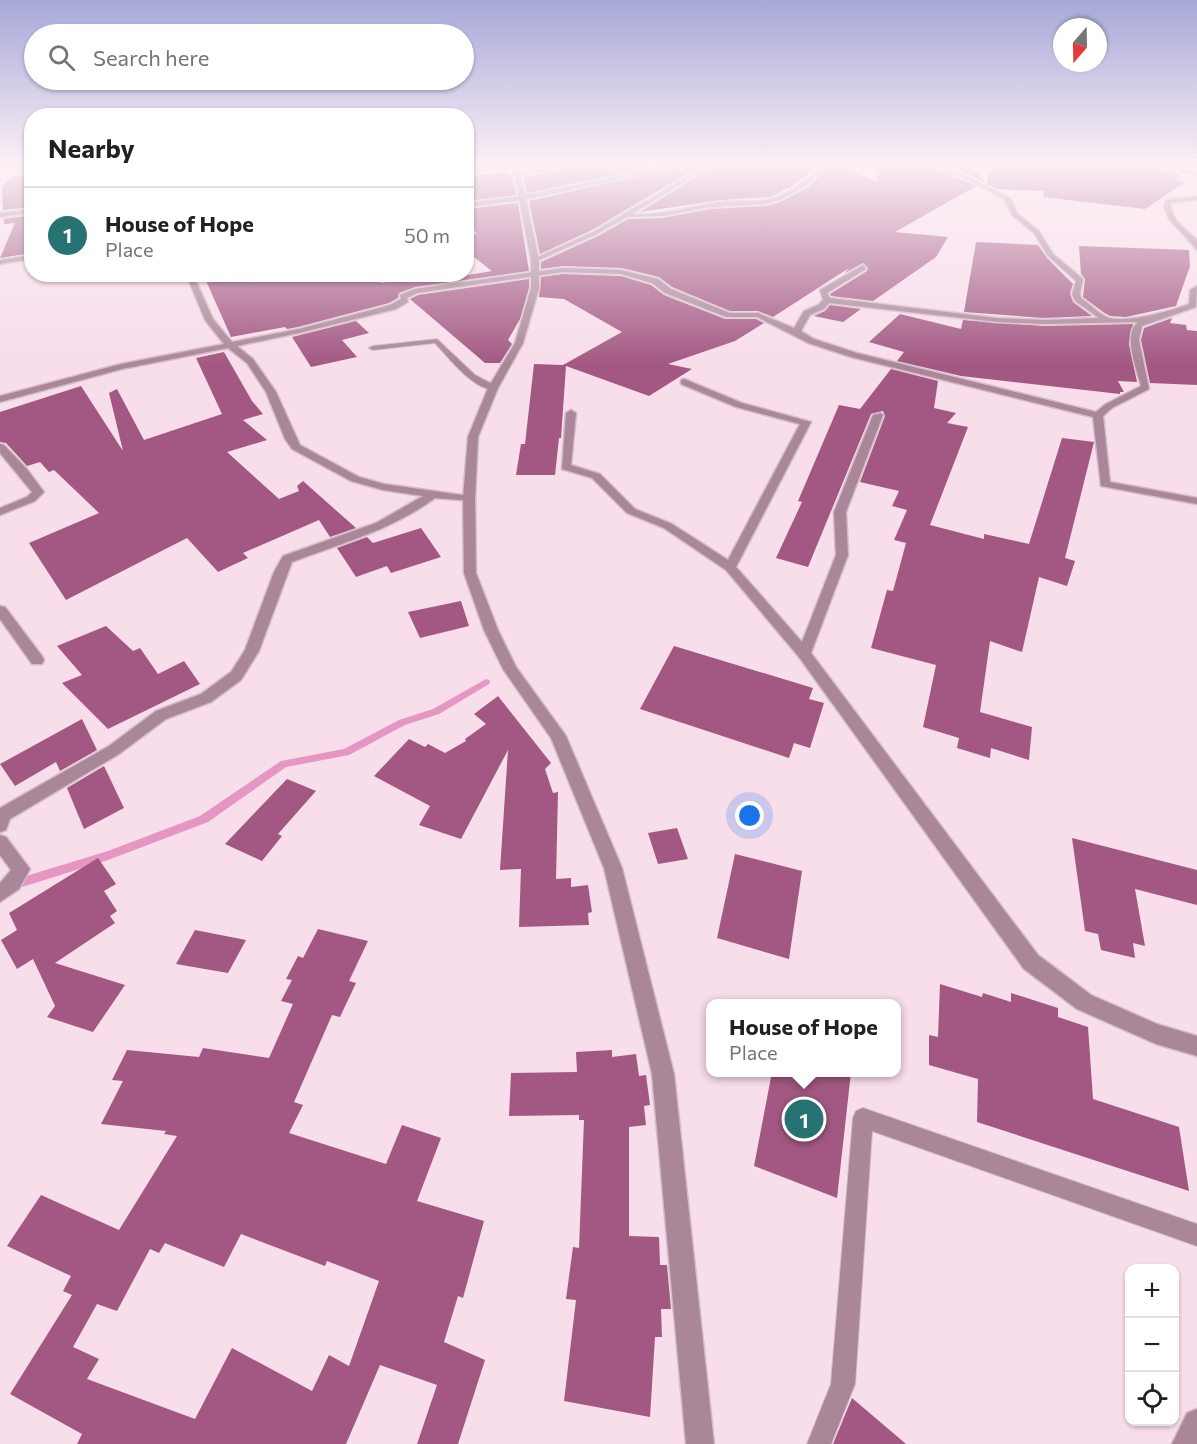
<!DOCTYPE html>
<html lang="en">
<head>
<meta charset="utf-8">
<style>
	:root { --surface:#fff; --page:#f6f6f6; --text:#202124; --muted:#757577; --line:#e0e0e0; --accent:#277273 }
	body { margin:0; font-family:Commissioner,sans-serif; background:var(--page); color:var(--text) }
	.controls { position:absolute; right:18px; bottom:18px; display:grid; overflow:hidden; border-radius:12px; box-shadow:0 2px 4px #0004 }
	.controls button { width:54px; height:54px; display:grid; place-items:center; padding:0; border:0; border-bottom:2px solid var(--line); background:var(--surface); color:var(--text); font:30px sans-serif }
	.compass { position:absolute; left:1053px; top:18px; width:54px; height:54px; border-radius:50%; background:var(--surface); box-shadow:0 2px 4px #0004; rotate:200deg }
	.you { position:absolute; left:750px; top:816px; width:21px; height:21px; margin:-15px; border:4px solid #fff; border-radius:50%; background:#1a73e8; box-shadow:0 0 0 9px #1a73e833 }
	.badge { display:grid; place-items:center; width:39px; height:39px; border-radius:50%; background:var(--accent); color:#fff; font-size:20px; font-weight:700 }
	.pin { position:absolute; translate:-50% -50%; border:3px solid #fff; box-shadow:0 2px 6px #0006 }
	.popup { position:absolute; left:706px; top:999px; width:195px; height:78px; box-sizing:border-box; display:grid; place-content:center; border-radius:12px; background:var(--surface); filter:drop-shadow(0 2px 4px #0005); font-size:20px; white-space:nowrap; color:var(--muted) }
	.popup b { font-size:22px; color:var(--text) }
	.popup::after { content:''; position:absolute; left:50%; top:100%; margin-left:-12px; border:12px solid transparent; border-top-color:var(--surface) }
	.list { margin:0; padding:0; list-style:none }
	h2 { display:flex; justify-content:space-between; align-items:center; height:78px; margin:0; padding:0 24px; font-size:26px }
	h2 small { font-size:20px; font-weight:400; color:var(--muted) }
	.list li { display:grid; grid-template-columns:39px 1fr auto; gap:18px; align-items:center; box-sizing:border-box; height:96px; padding:0 24px; border-top:2px solid var(--line) }
	.list b { display:block; font-size:22px; white-space:nowrap }
	.list p { margin:0; font-size:20px; white-space:nowrap; color:var(--muted) }
	.list em { font-size:20px; font-style:normal; color:var(--muted) }
	.icon { flex:none; width:33px; height:33px; fill:none; stroke:currentColor; stroke-width:2; stroke-linecap:round; stroke-linejoin:round }
	.map { position:relative; flex:none; width:1197px; height:1444px; overflow:hidden }
	.search { position:absolute; background:var(--surface); box-shadow:0 2px 4px #0004; left:24px; top:24px; width:450px; height:66px; display:flex; align-items:center; gap:15px; box-sizing:border-box; padding:0 21px; border-radius:33px; color:var(--muted); font-size:22px }
	.panel { position:absolute; background:var(--surface); box-shadow:0 2px 4px #0004; left:24px; top:108px; width:450px; height:174px; border-radius:24px }
	.map>svg:first-child { display:block }
	.lines { fill:none; stroke-linecap:round; stroke-linejoin:round }
	.stream { fill:#e696c2; fill-rule:evenodd }
	.building { fill:#a25882; fill-rule:evenodd }
	.service-casing { stroke:#d3bbc8; stroke-width:2 }
	.minor-casing { stroke:#d3bbc8; stroke-width:3 }
	.tertiary-casing { stroke:#d3bbc8; stroke-width:3 }
	.service { fill:#a98698; fill-rule:evenodd }
	.minor { fill:#a98698; fill-rule:evenodd }
	.tertiary { fill:#a98698; fill-rule:evenodd }
</style>
</head>
<body>
<div class="map">
<svg width="1197" height="1444" viewBox="0 0 1197 1444">
	<rect width="100%" height="100%" fill="#f8ddeb"/>
	<g class="lines">
		<!-- stream -->
		<path class="stream" d="M486 679 489 680 490 682 489 684 439 714 405 725 349 755 286 767 208 822 108 860 0 894V884L108 851 200 816 281 761 344 749 399 720 433 709Z"/>
	</g>
	<!-- building -->
	<path class="building" d="M609 163H670L527 193 524 178 567 168Z
		M696 163H705L592 230 540 254 529 201Z
		M719 163H813L818 166 794 185 770 197 721 200 640 212Z
		M990 163H1125L1180 174 1174 180 1185 182 1145 209 1043 197 1044 191 997 189 987 184Z
		M970 165 985 182 951 166Z
		M829 167H841L877 182 876 167 932 168 976 186 895 232 948 237 936 257 873 301 831 296 830 294 867 271 868 268 863 263 845 273 849 268 773 317 758 311H730L672 287 659 277 622 268 563 266 541 269V262L598 236 628 219 662 218 710 209 765 206 780 202 807 188Z
		M506 172 512 176 516 195 466 201V177Z
		M32 175V207L3 210 2 187 13 176Z
		M518 203 529 271 415 287 399 293 398 298 389 303 298 327 287 329 285 327 231 337 203 274H339L343 280 372 274 382 283 421 274H444L445 279 492 271 466 251V236L477 234 466 219V209Z
		M32 215V253L0 258 15 223 4 224V219Z
		M976 242 1038 245 1047 258 1073 284 1070 293 1073 302 1092 316 1044 318 964 312Z
		M1079 246 1189 250 1190 266 1176 306 1126 317 1110 316 1103 312 1083 297 1085 279 1081 274Z
		M563 274 621 276 651 285 664 295 725 319H756L764 323 735 341 668 364 692 369 649 396 566 366 561 438H559L555 475H516L521 444H525L534 364 563 365 622 332 564 299 539 297 541 277Z
		M529 279V288L520 319 508 340 512 344 500 363H485L410 299 418 295Z
		M830 305 861 309 843 322 814 316 825 311Z
		M900 314 961 329 963 320 1044 326 1133 324 1129 344 1137 382 1118 381 1124 392H1120V394L961 376 897 361 904 352 869 342Z
		M1172 318 1170 323 1186 325 1187 330 1197 331V385L1150 383 1141 340 1144 328Z
		M356 321 369 333 342 340 357 357 311 367 292 337Z
		M224 352 252 401 263 414 243 420 267 440 227 452 279 499 299 491 297 486 303 481 356 528 330 537 319 520 243 553 248 558 218 572 187 538 66 600 29 543 99 513 54 470 49 472 40 462 27 466 6 443 0 442V412L81 386 123 451 109 393 117 389 144 440 222 414 196 358Z
		M891 369 938 381 934 408 956 413 947 423 968 427 930 525 984 539V534L1029 544 1062 438 1094 442 1065 558 1075 561 1067 586 1039 577 1022 652 990 641 980 712 1032 727 1029 760 991 748 990 758 957 748 959 738 923 727 936 665 871 648 887 590 893 591 906 543 894 540 907 510 892 506 899 491 860 482 885 416 883 411 871 414 808 567 776 558 802 502 798 501 839 405 860 409Z
		M421 528 441 557 391 573 387 566 356 577 337 548 367 537 373 543Z
		M461 601 469 626 420 638 408 612Z
		M106 626 133 651 140 648 158 674 184 661 200 684 108 729 62 683 82 675 57 646Z
		M674 646 813 688 809 699 824 703 810 748 794 743 789 758 640 709Z
		M498 696 551 763 545 769 553 793 558 792 556 879 571 878V887L588 885 592 912 588 913 589 925 519 927 521 869 500 870 508 750 461 839 419 825 430 806 374 776 409 739 425 747 428 744 445 753 466 741 465 739 486 724 474 714Z
		M82 719 97 750 60 771 56 762 15 786 0 764Z
		M104 766 124 808 84 829 67 788Z
		M287 779 316 791 278 834 282 836 262 861 225 844Z
		M677 828 688 859 658 864 648 833Z
		M1072 838 1197 870V905L1135 889 1145 946 1133 943 1135 958 1101 950 1098 934 1085 931Z
		M735 854 802 871 789 959 717 938Z
		M98 858 116 884 104 891 117 911 110 916 115 923 55 963 125 985 93 1032 47 1017 55 1006 33 959 17 969 1 940 17 930 9 913Z
		M318 929 368 941 349 981 356 983 340 1017 332 1015 294 1102 303 1105 289 1133 386 1164 402 1125 441 1138 417 1201 484 1221 463 1298 458 1296 444 1342 485 1360 458 1444H417L437 1385 380 1365 346 1444H77L82 1434 10 1394 72 1295 63 1291 71 1276 7 1246 41 1195 119 1230 177 1136 164 1134 166 1131 101 1124 123 1081 112 1080 127 1050 199 1057 203 1048 269 1058 293 1004 281 1001 292 980 286 979 298 956 303 958ZM241 1234 325 1266 327 1261 379 1281 349 1366 329 1355 312 1391 232 1348 195 1419 87 1379 99 1359 73 1347 97 1304 117 1311 150 1249 159 1253 165 1243 224 1267Z
		M195 930 246 940 228 973 176 964Z
		M940 984 982 997 983 993 1011 1002V993L1058 1008V1017L1088 1027 1093 1099 1179 1127 1189 1191 977 1122 978 1079 929 1065V1035L938 1037Z
		M612 1050V1057L636 1054 639 1076 646 1075 650 1105 644 1106 646 1125 629 1127V1236L659 1237 660 1265H667L671 1309H661L662 1337H655L650 1417 564 1401 576 1300 566 1299 573 1247 579 1248 584 1120H579V1115L509 1116 511 1073 577 1072 576 1052Z
		M772 1072H851L837 1198 754 1166Z
		M852 1398 906 1444H833Z"/>
	<g class="lines">
		<!-- service casing -->
		<g class="service-casing">
			<path id="service" d="M437 339 475 375 496 386V390C474 391 449 358 435 343L373 350 369 348 373 346Z
				M863 1108 1197 1224V1246L872 1131 855 1384 831 1444H807L831 1384 853 1118 856 1111Z"/>
		</g>
		<!-- minor casing -->
		<g class="minor-casing">
			<path id="minor" d="M565 163H577L517 177 514 175Z
				M682 163H694L522 200 466 207V203L522 196Z
				M710 163H717L632 214C662 216 691 206 721 202 739 200 759 204 777 197 794 190 810 178 822 165L815 163 943 165 1010 198 1018 214 1039 231 1053 254 1083 279 1080 294 1081 298C1089 303 1100 315 1109 318 1126 323 1172 311 1189 304L1190 290 1197 286 1196 307 1142 326 1139 340 1149 389 1112 408 1103 416 1110 482 1197 498V504L1101 486 1093 417 851 357 808 343 757 317H726L665 293 652 283 621 274 563 272 417 293 407 298 408 302 396 309 299 333 237 346 253 359 276 392 300 445 359 477 384 484 469 496 475 499 473 501 435 498C392 530 342 543 292 562L259 651 241 680 211 702 166 719 119 754 10 819 6 830 0 832V808L109 746 156 711 201 694 231 672 245 650 274 572 283 556 376 523 423 496 383 490 351 481 292 449 285 439 266 392 247 363 228 348 122 369 0 402V396L121 364 224 344 205 320 186 274H193L213 319 232 342 299 329 390 305 401 299 400 295 415 289 563 268 621 270 658 279 671 289 730 313H758L794 328 804 311 818 305 823 300 820 290 863 265 866 269 827 293 830 298 997 318 1044 320 1099 318 1075 301 1072 294 1076 281 1048 256 1034 233 1013 216 1005 200 973 182 931 165H828L806 186 779 200 764 204 710 207 662 216 627 217 597 234 537 261 531 260 593 232ZM829 303 997 322 1044 324 1138 322C1122 334 1137 370 1141 386L1106 404 1096 412 857 353 814 339 801 331 810 315 824 309Z
				M1141 163 1166 165 1164 163H1170L1173 167 1197 171V175Z
				M517 164 515 167 466 172V168Z
				M1197 196V200L1171 203C1170 220 1186 229 1197 240V250L1169 219 1164 207 1166 200Z
				M32 209V213L0 217V213Z
				M32 255V259L0 264V260Z
				M684 379 742 403 811 422 736 567 802 642 836 555 834 512 873 415 881 413 883 415 846 512 848 555 811 653 1038 955 1091 995 1157 1024 1197 1036V1056L1156 1044 1077 1009 1024 969 799 657 726 570 664 528 627 513 592 478 562 469 566 413 571 410 576 413 571 465 600 474 635 509 672 524 728 560 800 424 736 407 681 384V380Z
				M0 444 4 445 26 468 44 492 35 501 0 515V508L27 497 32 492 0 453Z
				M0 606 5 607 42 656 44 660 42 664H32L0 619Z
				M0 835 6 837 30 869 19 889 0 902V883L11 870 0 855Z"/>
		</g>
		<!-- tertiary casing -->
		<g class="tertiary-casing">
			<path id="tertiary" d="M512 163H518L539 260V288L523 343 498 388 478 437 475 499 476 573 498 630 516 667 566 736 622 868 674 1074 714 1444H686L652 1074 604 868 551 738 503 669 484 630 464 573 463 499 468 437 488 388 515 343 531 288V260Z
				M1197 1409V1444H1172L1187 1413Z"/>
		</g>
		<!-- service -->
		<use href="#service" class="service"/>
		<!-- minor -->
		<use href="#minor" class="minor"/>
		<!-- tertiary -->
		<use href="#tertiary" class="tertiary"/>
	</g>
	<!-- sky -->
	<linearGradient id="sky" x2="0" y2="1"><stop stop-color="#a7a8d9"/><stop offset="0.45" stop-color="#fcf0f6"/><stop offset="1" stop-color="#fcf0f6" stop-opacity="0"/></linearGradient>
	<rect width="1197" height="365" fill="url(#sky)"/>
</svg>
<div class="controls">
<button>+</button>
<button>−</button>
<button><svg class="icon" aria-label="locate" viewBox="0 0 24 24"><circle cx="12" cy="12" r="6"/><path d="M12 2v4M12 18v4M2 12h4M18 12h4"/></svg></button>
</div>
<svg class="compass" viewBox="-18 -18 36 36"><path d="M0-13l5 13h-10z" fill="#e53935"/><path d="M0 13l5-13h-10z" fill="#757577"/></svg>
<div class="you"></div>
<div class="pin badge" style="left:804px;top:1119px">1</div>
<div class="popup"><b>House of Hope</b>Place</div>
<div class="search"><svg class="icon" aria-label="search" viewBox="0 0 24 24"><circle cx="10" cy="10" r="6"/><path d="M15 15l6 6"/></svg>Search here</div>
<section class="panel">
<h2>Nearby<small></small></h2>
<ul class="list">
<li><span class="badge">1</span><div><b>House of Hope</b><p>Place</p></div><em>50 m</em></li>
</ul>
</section>
</div>
</body>
</html>
